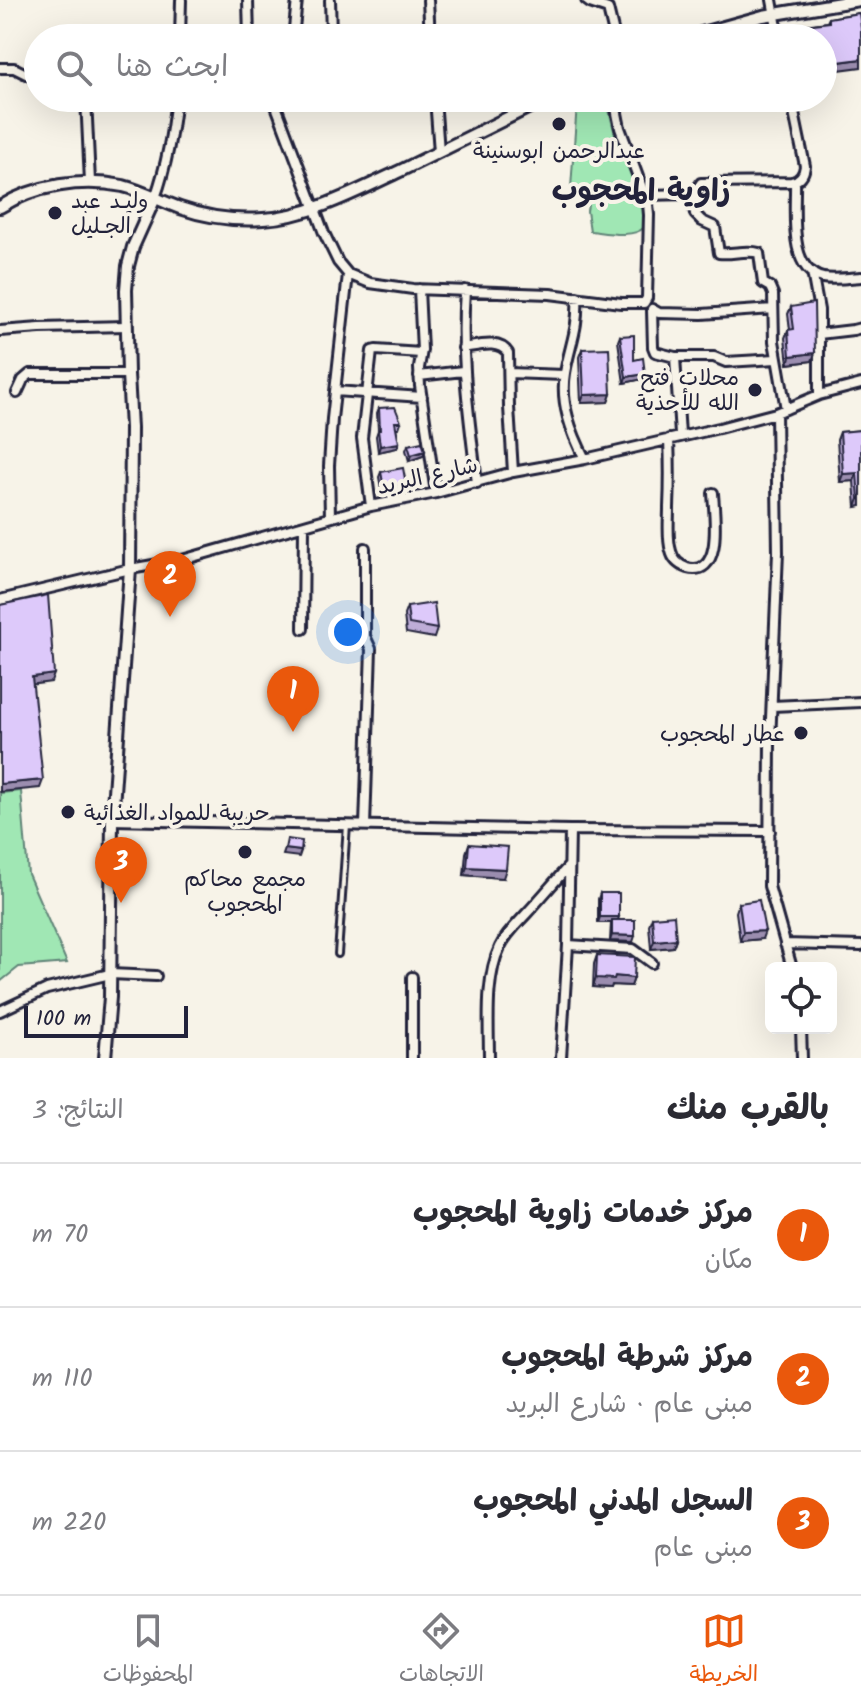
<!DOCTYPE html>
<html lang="ar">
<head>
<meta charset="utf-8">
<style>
	:root { --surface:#fff; --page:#f7f7f7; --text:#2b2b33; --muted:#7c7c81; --line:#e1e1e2; --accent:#ea580c }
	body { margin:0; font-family:Kalam,"Playpen Sans Arabic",sans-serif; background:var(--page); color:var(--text); direction:rtl }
	.controls { position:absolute; right:24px; bottom:24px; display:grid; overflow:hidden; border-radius:12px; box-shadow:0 8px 32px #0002 }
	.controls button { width:72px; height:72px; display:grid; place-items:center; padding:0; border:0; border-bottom:2px solid var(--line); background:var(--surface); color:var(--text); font:40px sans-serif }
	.scale { position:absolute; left:24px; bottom:20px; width:164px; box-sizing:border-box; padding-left:8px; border:4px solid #22223b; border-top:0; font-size:22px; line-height:28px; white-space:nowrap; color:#22223b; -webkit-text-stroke:6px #f7f3e8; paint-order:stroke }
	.you { position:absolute; left:348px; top:632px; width:28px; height:28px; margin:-20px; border:6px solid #fff; border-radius:50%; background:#1a73e8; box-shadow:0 0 0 12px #1a73e833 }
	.badge { display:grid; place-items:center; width:52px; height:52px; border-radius:50%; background:var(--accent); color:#fff; font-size:26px; font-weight:700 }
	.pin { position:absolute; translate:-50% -66px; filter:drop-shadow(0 2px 4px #0008) }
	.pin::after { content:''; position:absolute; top:42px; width:28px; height:24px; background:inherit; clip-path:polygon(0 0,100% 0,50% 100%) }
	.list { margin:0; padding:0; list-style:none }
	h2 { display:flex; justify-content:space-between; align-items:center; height:104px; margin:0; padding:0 32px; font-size:34px }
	h2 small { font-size:26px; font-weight:400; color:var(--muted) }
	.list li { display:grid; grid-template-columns:52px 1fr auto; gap:24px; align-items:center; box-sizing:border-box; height:144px; padding:0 32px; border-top:2px solid var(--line) }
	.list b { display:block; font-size:30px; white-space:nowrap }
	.list p { margin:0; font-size:26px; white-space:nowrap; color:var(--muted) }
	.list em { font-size:26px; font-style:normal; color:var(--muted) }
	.icon { flex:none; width:44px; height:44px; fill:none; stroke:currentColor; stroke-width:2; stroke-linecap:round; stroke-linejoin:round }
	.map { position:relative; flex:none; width:861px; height:1058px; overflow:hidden; direction:ltr }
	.search { position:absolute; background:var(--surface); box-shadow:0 8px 32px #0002; left:24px; right:24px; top:24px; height:88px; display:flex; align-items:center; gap:20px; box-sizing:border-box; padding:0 28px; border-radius:44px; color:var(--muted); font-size:30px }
	.sheet { height:536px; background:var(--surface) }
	nav { display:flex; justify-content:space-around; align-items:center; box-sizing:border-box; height:112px; border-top:2px solid var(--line); background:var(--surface); font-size:22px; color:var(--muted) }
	nav a { display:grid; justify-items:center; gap:4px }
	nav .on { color:var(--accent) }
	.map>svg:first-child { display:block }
	.green { fill:#a0e7b4; stroke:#618478; stroke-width:2 }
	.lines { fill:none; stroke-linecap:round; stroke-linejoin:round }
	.service-casing { stroke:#22223b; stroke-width:10 }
	.minor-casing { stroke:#22223b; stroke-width:14 }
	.tertiary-casing { stroke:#22223b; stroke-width:16 }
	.service { stroke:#f7f3e8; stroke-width:4 }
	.minor { stroke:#f7f3e8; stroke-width:8 }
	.tertiary { stroke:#f7f3e8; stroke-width:10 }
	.wall { fill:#beadd7; stroke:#22223b; stroke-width:2 }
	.shaded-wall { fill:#9b8daf; stroke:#22223b; stroke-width:2 }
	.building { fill:#ddc9fa; stroke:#22223b; stroke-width:2 }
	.poi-dot { fill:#22223b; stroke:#f7f3e8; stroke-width:3 }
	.labels { text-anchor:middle; stroke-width:8; stroke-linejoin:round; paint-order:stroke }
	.poi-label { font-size:22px; fill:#22223b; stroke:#f7f3e8 }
	.street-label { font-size:22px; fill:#22223b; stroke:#f7f3e8 }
	.district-label { font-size:30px; font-weight:bold; fill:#22223b; stroke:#f7f3e8 }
</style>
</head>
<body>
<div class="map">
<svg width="861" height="1058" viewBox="0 0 861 1058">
	<rect width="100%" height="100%" fill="#f7f3e8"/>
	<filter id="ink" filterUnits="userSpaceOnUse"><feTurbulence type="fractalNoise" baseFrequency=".0125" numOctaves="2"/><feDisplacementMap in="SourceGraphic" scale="16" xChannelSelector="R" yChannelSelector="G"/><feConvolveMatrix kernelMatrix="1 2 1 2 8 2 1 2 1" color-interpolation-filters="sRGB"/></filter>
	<g filter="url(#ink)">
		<!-- green -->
		<path class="green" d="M591 98H606C611 116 614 135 621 152 627 168 657 209 644 227 635 239 602 232 590 231L587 211 591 187 571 188 577 103Z
			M21 791 28 874 67 963 19 967 0 982V793Z"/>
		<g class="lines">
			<!-- service casing -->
			<g class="service-casing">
				<path id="service" d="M338 954 347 825"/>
			</g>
			<!-- minor casing -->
			<g class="minor-casing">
				<path id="minor" d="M248 0 249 38
					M428 0 430 38
					M586 0 590 3 608 9 615 38
					M772 0 779 38
					M180 38 181 0
					M293 38 297 0
					M327 38 331 33 330 0
					M0 68H14L38 80
					M86 98 90 182
					M273 98 324 233 338 262 348 274 332 419 329 466 330 517
					M435 98 439 152
					M795 181C796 209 787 270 823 278 834 280 849 278 861 277
					M692 194 695 214 702 221 715 227 719 253C732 255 746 249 759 253L763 283 770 287 773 294 774 341 786 409
					M645 195 692 194 696 191 701 183 791 182C799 181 804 175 805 166L791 98
					M155 198C167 165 172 132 176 98
					M812 272 819 310V395
					M348 274 370 283 413 289 550 294 621 303H644L647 298 649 215 648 204 620 128 614 98
					M419 289 422 350 419 368 420 386 436 493
					M465 290C460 358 469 416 477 483
					M577 297C579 328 570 344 565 373 560 403 571 432 585 459
					M652 309 659 313 702 314 773 309
					M652 310 653 347 655 352 675 357 680 435
					M0 331 40 328 127 326
					M819 334 853 330 861 328
					M463 348C478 346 499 339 508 353L509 407 513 472
					M675 357H714L726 362 776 359
					M509 373 564 375
					M419 376 463 371
					M335 391 422 397
					M17 393 23 380 30 374H128
					M776 413 778 552 770 742 769 886 792 968
					M669 439C670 462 670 485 669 508 669 522 667 538 671 551 673 560 679 565 687 568 724 578 714 513 713 493
					M371 506 362 438 372 351 376 350 421 353
					M365 548V636L371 649 365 826
					M0 600 130 569 182 560 371 506 436 493 513 472 585 459 719 428 776 413 819 395 861 384
					M303 629 304 527
					M772 706 861 702
					M112 820 570 830 770 831
					M785 944 861 946
					M568 945 633 949 652 963
					M0 1011 47 989 110 974 156 976
					M801 1028 802 1058
					M412 1058V977
					M489 1058C489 1024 485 978 500 947 506 934 517 924 527 913 541 898 554 882 568 867
					M561 1058 568 945 570 830"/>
			</g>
			<!-- tertiary casing -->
			<g class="tertiary-casing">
				<path id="tertiary" d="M684 38 763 16 859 0
					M0 207C35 185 82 178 123 186 143 191 160 201 180 208 206 217 235 221 263 219 311 216 357 191 400 171 449 147 498 123 547 98
					M105 1058 110 997 112 820 130 569 131 428 128 374 126 290 128 266 133 247 155 198"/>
			</g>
			<!-- service -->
			<use href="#service" class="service"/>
			<!-- minor -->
			<use href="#minor" class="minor"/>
			<!-- tertiary -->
			<use href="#tertiary" class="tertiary"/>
		</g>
		<!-- wall -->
		<path class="wall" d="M859 13 823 38H786V35L789 27 827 22 829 18Z
			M791 307 812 361 788 364 785 338 788 330H790L788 314Z
			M620 336 634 360 645 374 643 379 624 383 618 341Z
			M582 349 611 394 608 402 581 403 579 357Z
			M379 408 401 422 399 428H396L399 443 397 448 378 452 376 436 378 430 377 413Z
			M861 430V506L856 507 854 481 840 482 837 440 840 432Z
			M408 445 423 456 409 461 406 450Z
			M381 472 406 484 404 490 382 494 379 477Z
			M407 607 437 629 434 638 406 633 404 615Z
			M469 844 503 878 464 875 466 853Z
			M600 893 618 920 633 942 610 941 611 923H598V899Z
			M739 903 762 939 740 941 736 912Z
			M652 917 676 939 673 947 651 949 649 925Z
			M597 955 634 978 631 986 612 985 611 988 593 987 594 964Z"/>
		<!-- shaded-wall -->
		<path class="shaded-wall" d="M861 59V67L823 72V64Z
			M815 353 812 361 788 364 790 356Z
			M645 374 643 379 624 383 626 377Z
			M611 394 608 402 581 403 584 395Z
			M399 443 397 448 378 452 380 446Z
			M425 451 423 456 409 461 411 455Z
			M857 473 854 481 840 482 843 474Z
			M406 484 404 490 382 494 384 488Z
			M861 498V506L856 507 859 499Z
			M54 674 51 682 29 685 32 677Z
			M43 780 40 788 0 792V784Z
			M285 849 301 851 299 857 283 855Z
			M467 867 506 869 503 878 464 875Z
			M600 917H619L617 923H598Z
			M765 931 762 939 740 941 743 932Z
			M612 935 635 936 633 942 610 941Z
			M676 939 673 947 651 949 654 941Z
			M615 976 634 978 631 986 612 985 611 988 593 987 596 978Z"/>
		<!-- building -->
		<path class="building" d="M859 13 861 27V59L823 64V38H790L789 27 829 22V18Z
			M814 303 815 353 790 356 788 330 794 329 791 307Z
			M634 335V360L643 358 645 374 626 377 620 336Z
			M609 348 611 394 584 395 582 349Z
			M395 407 401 422H395L399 443 380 446 378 430H380L379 408Z
			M861 430V498L859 499 857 473 843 474 840 432Z
			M422 442 425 451 411 455 408 445Z
			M403 468 406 484 384 488 381 472Z
			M48 595 54 674 32 677 43 780 0 784V605Z
			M434 603 437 629 409 624 407 607Z
			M287 839 302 841 301 851 285 849Z
			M469 844 508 847 506 869 467 867Z
			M600 893H619V917H600Z
			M759 900 765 931 743 932 739 903Z
			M674 915 676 939 654 941 652 917Z
			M612 920H635V936L612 935Z
			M597 955 635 957 634 978 615 976 614 979 596 978Z"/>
	</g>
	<!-- markers -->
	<g class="poi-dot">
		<circle cx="559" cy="124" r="8"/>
		<circle cx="55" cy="213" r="8"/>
		<circle cx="755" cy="390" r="8"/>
		<circle cx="801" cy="733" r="8"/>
		<circle cx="68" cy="812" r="8"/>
		<circle cx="245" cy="852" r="8"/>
	</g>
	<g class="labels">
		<!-- poi labels -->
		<g class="poi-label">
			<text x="559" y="158">عبدالرحمن ابوسنينة</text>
			<text x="71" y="208" text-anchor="start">وليـد عبد<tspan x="71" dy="25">الجـليل</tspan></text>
			<text x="739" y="385" text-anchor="end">محلات فتح<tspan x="739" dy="25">الله للأحذية</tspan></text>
			<text x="785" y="741" text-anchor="end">عطار المحجوب</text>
			<text x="84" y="820" text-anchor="start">حريبة للمواد الغذائية</text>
			<text x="245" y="886">مجمع محاكم<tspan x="245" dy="25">المحجوب</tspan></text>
		</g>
		<!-- street labels -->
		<g class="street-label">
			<text transform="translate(427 475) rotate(-13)" y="8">شارع البريد</text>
		</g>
		<!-- district labels -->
		<g class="district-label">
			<text x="641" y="200">زاوية المحجوب</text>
		</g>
	</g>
</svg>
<div class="controls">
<button><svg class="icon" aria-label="locate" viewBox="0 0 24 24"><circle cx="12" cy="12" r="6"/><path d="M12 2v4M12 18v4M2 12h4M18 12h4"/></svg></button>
</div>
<div class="scale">100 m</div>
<div class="you"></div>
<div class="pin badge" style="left:293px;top:732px">1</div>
<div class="pin badge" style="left:170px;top:617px">2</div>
<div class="pin badge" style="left:121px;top:903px">3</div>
<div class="search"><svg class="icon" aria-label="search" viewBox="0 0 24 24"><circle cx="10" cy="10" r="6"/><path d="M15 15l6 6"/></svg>ابحث هنا</div>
</div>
<section class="sheet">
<h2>بالقرب منك<small>النتائج: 3</small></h2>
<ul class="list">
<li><span class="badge">1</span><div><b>مركز خدمات زاوية المحجوب</b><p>مكان</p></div><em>70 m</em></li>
<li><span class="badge">2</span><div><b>مركز شرطة المحجوب</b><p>مبنى عام · شارع البريد</p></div><em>110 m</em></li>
<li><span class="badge">3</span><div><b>السجل المدني المحجوب</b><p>مبنى عام</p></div><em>220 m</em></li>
</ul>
</section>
<nav>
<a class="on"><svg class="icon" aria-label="map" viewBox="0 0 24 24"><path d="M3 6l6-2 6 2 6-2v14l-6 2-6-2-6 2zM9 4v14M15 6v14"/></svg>الخريطة</a>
<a><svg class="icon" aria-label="directions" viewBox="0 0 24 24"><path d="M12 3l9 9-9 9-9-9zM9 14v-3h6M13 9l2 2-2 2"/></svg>الاتجاهات</a>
<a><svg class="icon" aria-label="saved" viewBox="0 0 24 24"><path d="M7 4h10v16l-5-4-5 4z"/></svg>المحفوظات</a>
</nav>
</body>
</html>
